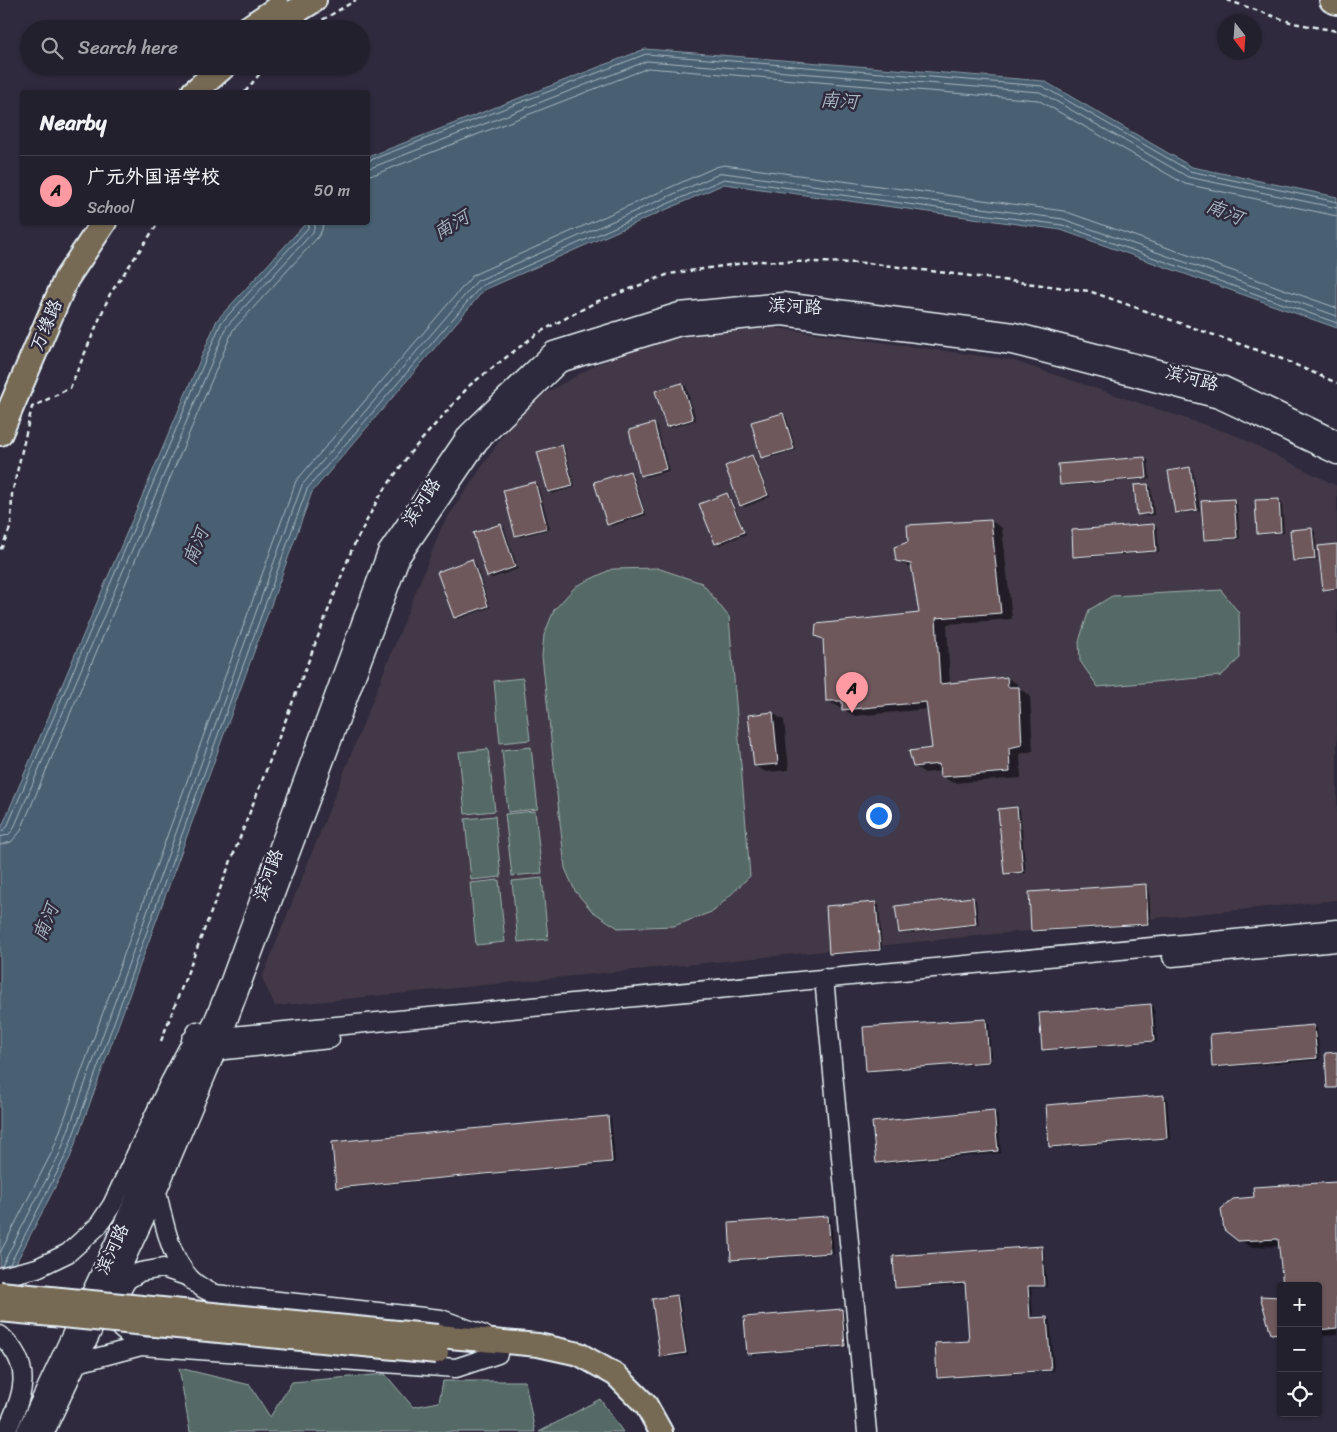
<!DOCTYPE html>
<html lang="en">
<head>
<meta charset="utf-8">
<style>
	:root { --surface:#23202e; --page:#2b2836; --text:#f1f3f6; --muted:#a3a3aa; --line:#403e4a; --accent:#ff9aa2 }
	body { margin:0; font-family:Sriracha,"LXGW WenKai TC",sans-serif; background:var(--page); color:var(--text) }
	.controls { position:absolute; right:15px; bottom:15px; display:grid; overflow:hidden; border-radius:5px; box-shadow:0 1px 4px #0004 }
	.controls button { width:45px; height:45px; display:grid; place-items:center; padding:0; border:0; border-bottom:1px solid var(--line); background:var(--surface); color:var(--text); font:25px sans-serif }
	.compass { position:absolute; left:1217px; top:15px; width:45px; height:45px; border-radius:50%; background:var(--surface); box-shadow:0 1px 4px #0004; rotate:163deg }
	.you { position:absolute; left:878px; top:815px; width:18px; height:18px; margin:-12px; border:4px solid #fff; border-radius:50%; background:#1a73e8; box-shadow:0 0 0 8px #1a73e833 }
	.badge { display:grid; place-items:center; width:32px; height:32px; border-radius:50%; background:var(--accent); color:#111; font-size:16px; font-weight:700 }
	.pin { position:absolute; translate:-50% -41px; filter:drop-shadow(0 1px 2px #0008) }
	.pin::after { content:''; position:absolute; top:26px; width:18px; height:15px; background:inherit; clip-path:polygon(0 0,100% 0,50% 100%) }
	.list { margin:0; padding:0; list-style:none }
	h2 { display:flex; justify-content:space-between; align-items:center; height:65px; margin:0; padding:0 20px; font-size:21px }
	h2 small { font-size:16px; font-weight:400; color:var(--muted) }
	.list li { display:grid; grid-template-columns:32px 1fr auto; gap:15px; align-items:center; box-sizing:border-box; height:70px; padding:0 20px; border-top:1px solid var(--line) }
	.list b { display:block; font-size:19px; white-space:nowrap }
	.list p { margin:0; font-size:16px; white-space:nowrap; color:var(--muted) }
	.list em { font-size:16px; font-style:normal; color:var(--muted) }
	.icon { flex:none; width:28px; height:28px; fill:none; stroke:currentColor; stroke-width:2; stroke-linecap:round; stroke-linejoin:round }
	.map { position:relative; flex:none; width:1337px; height:1432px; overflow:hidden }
	.search { position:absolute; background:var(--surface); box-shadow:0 1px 4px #0004; left:20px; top:20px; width:350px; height:55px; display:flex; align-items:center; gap:12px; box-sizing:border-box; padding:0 18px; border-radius:28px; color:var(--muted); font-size:19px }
	.panel { position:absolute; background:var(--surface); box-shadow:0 1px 4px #0004; left:20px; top:90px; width:350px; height:135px; border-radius:5px }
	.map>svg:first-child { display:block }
	.built { fill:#423846 }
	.green { fill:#556b66; stroke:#9eaeaf }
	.water { fill:#486172; stroke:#889ba8 }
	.shadow { fill:#0007 }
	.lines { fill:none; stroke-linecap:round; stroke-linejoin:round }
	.shore { stroke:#a8b7c2; stroke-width:1 }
	.building { fill:#6e595c; stroke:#e8f1f8 }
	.tertiary-casing { stroke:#e8f1f8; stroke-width:21 }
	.primary-casing { stroke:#e8f1f8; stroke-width:26 }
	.trunk-casing { stroke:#e8f1f8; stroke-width:28 }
	.path { stroke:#e8f1f8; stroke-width:2.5; stroke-dasharray:5 4; stroke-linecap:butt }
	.tertiary { stroke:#2f2a3d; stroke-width:18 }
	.primary { stroke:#776a54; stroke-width:22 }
	.trunk { stroke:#776a54; stroke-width:24 }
	.primary-bridge-casing { stroke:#e8f1f8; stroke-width:26; stroke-linecap:butt }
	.primary-bridge { stroke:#776a54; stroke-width:22 }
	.labels { text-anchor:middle; stroke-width:5; stroke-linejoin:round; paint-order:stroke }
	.street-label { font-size:18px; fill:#e8f1f8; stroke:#2f2a3d }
	.water-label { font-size:19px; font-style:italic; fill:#a8b7c2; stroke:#2f2a3d }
</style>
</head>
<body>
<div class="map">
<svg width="1337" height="1432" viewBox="0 0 1337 1432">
	<rect width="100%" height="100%" fill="#2f2a3d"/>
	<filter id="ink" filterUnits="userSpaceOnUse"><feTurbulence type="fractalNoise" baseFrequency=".02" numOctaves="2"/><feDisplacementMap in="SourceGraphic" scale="10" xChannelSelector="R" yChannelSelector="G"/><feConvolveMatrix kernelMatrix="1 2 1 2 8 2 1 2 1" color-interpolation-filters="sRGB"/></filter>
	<g filter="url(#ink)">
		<!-- built -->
		<path class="built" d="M761 326 1011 360 1235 435 1337 486V900L275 1006 262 978 442 526 523 406 631 345Z"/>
		<!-- green -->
		<path class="green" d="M657 568 702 583 729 617 750 876 714 911 674 926 618 928 592 911 575 891 565 868 542 656 544 635 554 610 576 586 612 569Z
			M1221 590 1239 613 1240 658 1221 676 1098 687 1080 661 1079 641 1089 610 1112 596Z
			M523 678 530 740 500 743 494 681Z
			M531 747 538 809 508 812 502 750Z
			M488 749 495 811 465 814 459 752Z
			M535 811 542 873 512 876 505 814Z
			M495 816 501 877 471 880 465 819Z
			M542 878 548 939 518 942 512 881Z
			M499 880 505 942 476 945 470 883Z
			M179 1368 250 1385 270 1417 292 1382 385 1374 413 1407 439 1402 443 1381H525L535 1432H190Z
			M600 1399 623 1432H539Z"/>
		<!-- water -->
		<path class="water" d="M645 49 1044 81 1192 167 1337 197V328L1061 230 724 184 484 290 312 492 70 1158 0 1294V831L217 320 306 223 368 222V157Z"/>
		<!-- shadow -->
		<path class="shadow" d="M682 384 686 386 696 420 670 428 667 426Z
			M783 414 786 416 796 450 765 459 762 457Z
			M654 424 657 426 669 471 645 477 642 475Z
			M562 447 565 449 575 487 552 494 549 492Z
			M752 456 755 458 770 497 745 507 741 505Z
			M1145 458 1148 460 1150 479 1065 486 1061 484Z
			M1190 469 1193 471 1200 511 1180 514 1177 512Z
			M630 472 633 474 646 515 612 526 608 524Z
			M535 483 538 485 550 529 520 537 517 535Z
			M1147 485 1151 487 1154 515 1142 516 1139 514Z
			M727 494 730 496 746 534 719 545 716 543Z
			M1234 500 1237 502 1240 539 1209 541 1205 539Z
			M1279 500 1282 502 1284 533 1262 535 1258 533Z
			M991 521 1002 528 1012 619 947 624 950 684 1007 678 1018 684V688L1030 695 1033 751 1020 754 1021 778 953 783 942 776 941 771 925 773 914 766 934 749 928 709 855 716 843 709V707H839L828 701 824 639 817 635 921 614 913 567H909L897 560Z
			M500 525 504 527 518 569 492 578 488 576Z
			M1154 525 1157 527 1159 552 1078 558 1075 556Z
			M1312 529 1315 531 1317 560 1297 562 1294 560Z
			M1337 545V590L1327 591 1324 589Z
			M472 561 475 562 489 604 455 616Z
			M490 606 491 607 458 619 457 618Z
			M772 713 784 720 789 770 766 772 755 766Z
			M1017 808 1020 810 1026 873 1009 875 1006 873Z
			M1145 885 1149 887 1151 925 1036 932 1033 931Z
			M973 898 976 900 979 925 903 934 900 932Z
			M875 903 879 905 882 951 834 955 831 953Z
			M1151 1005 1154 1007 1157 1042 1046 1051 1043 1049Z
			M985 1020 989 1022 991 1063 870 1072 867 1070Z
			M1314 1026 1317 1028 1320 1060 1217 1068 1214 1066Z
			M1164 1097 1167 1098 1170 1139 1053 1148 1050 1146Z
			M994 1112 997 1114 1001 1153 881 1164 878 1163Z
			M608 1117 611 1119 615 1163 340 1189 337 1187Z
			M1337 1183V1335L1318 1336V1286L1280 1246 1251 1247 1239 1240Z
			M828 1217 831 1219 834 1254 736 1261 733 1259Z
			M1041 1248 1044 1250 1047 1287 1031 1288 1033 1319 1047 1318 1050 1320 1054 1371 942 1379 939 1377 970 1342 966 1285 900 1289 897 1287Z
			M677 1296 680 1298 688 1355 665 1358 661 1356Z
			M1281 1298V1338L1272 1333Z
			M842 1311 845 1312 848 1347 751 1355 748 1353 745 1319Z"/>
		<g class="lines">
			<!-- shore -->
			<path class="shore" d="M368 161 646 54 1042 86 1190 171 1337 202
				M368 168 373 167 647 61 1040 92 1188 177 1337 208
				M368 175 376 174 648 68 1038 100 1185 184 1337 216
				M0 831 4 830 7 827 221 323 308 228 309 222
				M0 837 8 835 13 830 227 326 313 232 316 222
				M0 845 11 842 20 832 233 330 318 237 322 230 323 222
				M0 1253 53 1150 296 481 473 275 716 167 724 165 1064 211 1337 308
				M10 1264 66 1155 307 489 481 286 724 179 1062 225 1337 323
				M2 1266 60 1153 302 485 477 281 719 174 724 173 1063 219 1337 316"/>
		</g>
		<!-- building -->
		<path class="building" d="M682 383 693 419 666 427 655 391Z
			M783 413 794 449 761 458 751 422Z
			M654 423 666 469 640 476 629 430Z
			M562 445 573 486 548 492 537 452Z
			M752 455 768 495 740 506 725 466Z
			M1145 457 1147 478 1060 485 1058 464Z
			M1190 467 1197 510 1175 513 1168 471Z
			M630 471 644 513 607 525 594 482Z
			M535 482 547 528 515 536 503 490Z
			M1148 484 1151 513 1137 515 1134 485Z
			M727 493 744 532 715 544 699 504Z
			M1234 499 1237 538 1204 540 1201 501Z
			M1279 499 1281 532 1257 534 1255 500Z
			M991 520 1001 613 936 618 940 684 1007 677 1008 687H1019L1022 745 1009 748 1010 772 940 777 939 764 913 767 909 751 932 748 926 702 842 710V701H826L823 639 815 636 816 624 919 613 911 564 896 561 894 547 908 542 907 525Z
			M501 524 515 567 487 577 473 533Z
			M1154 524 1156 551 1073 557 1072 530Z
			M1312 528 1315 559 1293 561 1290 530Z
			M1337 544V588L1323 590 1318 546Z
			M472 559 488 606 454 618 437 572Z
			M773 712 778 764 754 766 748 715Z
			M1017 807 1023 872 1004 874 998 809Z
			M1146 884 1148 924 1031 931 1029 892Z
			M973 897 976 924 899 933 895 906Z
			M876 902 880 950 829 954 826 906Z
			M1151 1004 1154 1041 1042 1050 1039 1013Z
			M986 1019 989 1062 866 1071 863 1027Z
			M1314 1025 1317 1058 1212 1067 1210 1034Z
			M1337 1052V1088H1327L1325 1053Z
			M1164 1095 1167 1138 1049 1147 1046 1105Z
			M994 1110 998 1151 876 1163 872 1122Z
			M608 1116 612 1162 336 1188 332 1142Z
			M1337 1182V1328L1318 1330V1286H1283L1278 1239 1238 1241 1224 1230 1221 1209 1233 1199 1254 1197 1253 1187Z
			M828 1216 831 1253 731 1260 729 1223Z
			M1042 1246 1044 1286H1028L1030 1318 1047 1317 1051 1370 937 1378 935 1343 969 1341 965 1283 895 1288 893 1256Z
			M677 1295 686 1353 660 1357 652 1299Z
			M1260 1296 1281 1297V1333L1271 1334Z
			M842 1309 845 1346 747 1354 744 1317Z"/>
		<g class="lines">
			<!-- tertiary casing -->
			<g class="tertiary-casing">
				<path id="tertiary" d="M1172 957 1337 942
					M824 978 867 1432
					M191 1040 1337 929
					M206 1052 330 1039
					M157 1192C164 1222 171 1269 201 1287 205 1290 210 1292 215 1294L441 1319 484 1335
					M0 1277 37 1268 68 1253 98 1226 112 1205 168 1086 197 1031
					M0 1335C35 1366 23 1395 6 1432
					M141 1346 120 1328 116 1307 121 1291 127 1280 140 1272 163 1268 189 1277
					M77 1363 141 1346 456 1368 498 1354
					M26 1432C95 1283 167 1136 229 983L387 552 468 433 553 351 679 312 783 302 1014 332 1224 386 1337 440
					M45 1432 157 1192 217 1050 400 558 479 442 560 363 681 326 782 316 1012 345 1219 399 1337 455"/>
			</g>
			<!-- primary casing -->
			<g class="primary-casing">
				<path id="primary" d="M438 1336 538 1345 579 1354 616 1375 646 1405 661 1432"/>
			</g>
			<!-- trunk casing -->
			<g class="trunk-casing">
				<path id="trunk" d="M1332 0 1337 2
					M247 29 278 8
					M267 29 314 0
					M194 92 224 66
					M0 433 66 279 104 222"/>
			</g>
			<!-- path -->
			<path class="path" d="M1227 0 1293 23 1337 31
				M307 29 356 0
				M245 92 266 66
				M0 549 2 547 11 526 12 494 32 407 70 388 110 294 159 222
				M161 1041 352 549 378 499 410 453 470 385 538 333 596 302 669 274 757 261 867 263 1089 291 1282 359 1337 383"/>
			<!-- tertiary -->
			<use href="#tertiary" class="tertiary"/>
			<!-- primary -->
			<use href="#primary" class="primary"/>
			<!-- trunk -->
			<use href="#trunk" class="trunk"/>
			<!-- primary-bridge casing -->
			<g class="primary-bridge-casing">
				<path id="primary-bridge" d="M0 1293 438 1336
					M0 1310 437 1352"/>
			</g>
			<!-- primary-bridge -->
			<use href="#primary-bridge" class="primary-bridge"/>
		</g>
	</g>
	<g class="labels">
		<!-- street labels -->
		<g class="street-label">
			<text transform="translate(795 306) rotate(3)" y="6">滨河路</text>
			<text transform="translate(46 325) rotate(-67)" y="6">万缘路</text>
			<text transform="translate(1192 378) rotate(15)" y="6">滨河路</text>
			<text transform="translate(421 502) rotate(-56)" y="6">滨河路</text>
			<text transform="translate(268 875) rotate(-70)" y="6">滨河路</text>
			<text transform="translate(112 1249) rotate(-65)" y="6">滨河路</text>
		</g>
		<!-- water labels -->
		<g class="water-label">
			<text transform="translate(839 100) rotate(3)" y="7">南河</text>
			<text transform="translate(1225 211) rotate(22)" y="7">南河</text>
			<text transform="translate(451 224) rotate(-31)" y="7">南河</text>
			<text transform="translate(195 546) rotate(-68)" y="7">南河</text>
			<text transform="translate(45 922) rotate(-68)" y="7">南河</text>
		</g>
	</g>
</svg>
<div class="controls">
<button>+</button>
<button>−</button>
<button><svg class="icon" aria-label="locate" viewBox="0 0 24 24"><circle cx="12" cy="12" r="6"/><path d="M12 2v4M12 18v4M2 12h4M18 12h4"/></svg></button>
</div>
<svg class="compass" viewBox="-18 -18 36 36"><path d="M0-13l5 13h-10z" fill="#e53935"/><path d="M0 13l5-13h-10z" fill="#a3a3aa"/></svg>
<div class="you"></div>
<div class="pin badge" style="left:852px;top:713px">A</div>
<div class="search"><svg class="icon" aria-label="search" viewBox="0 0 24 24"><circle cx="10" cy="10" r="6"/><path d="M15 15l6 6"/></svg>Search here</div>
<section class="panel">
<h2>Nearby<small></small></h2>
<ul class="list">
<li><span class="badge">A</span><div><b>广元外国语学校</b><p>School</p></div><em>50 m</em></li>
</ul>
</section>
</div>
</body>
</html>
